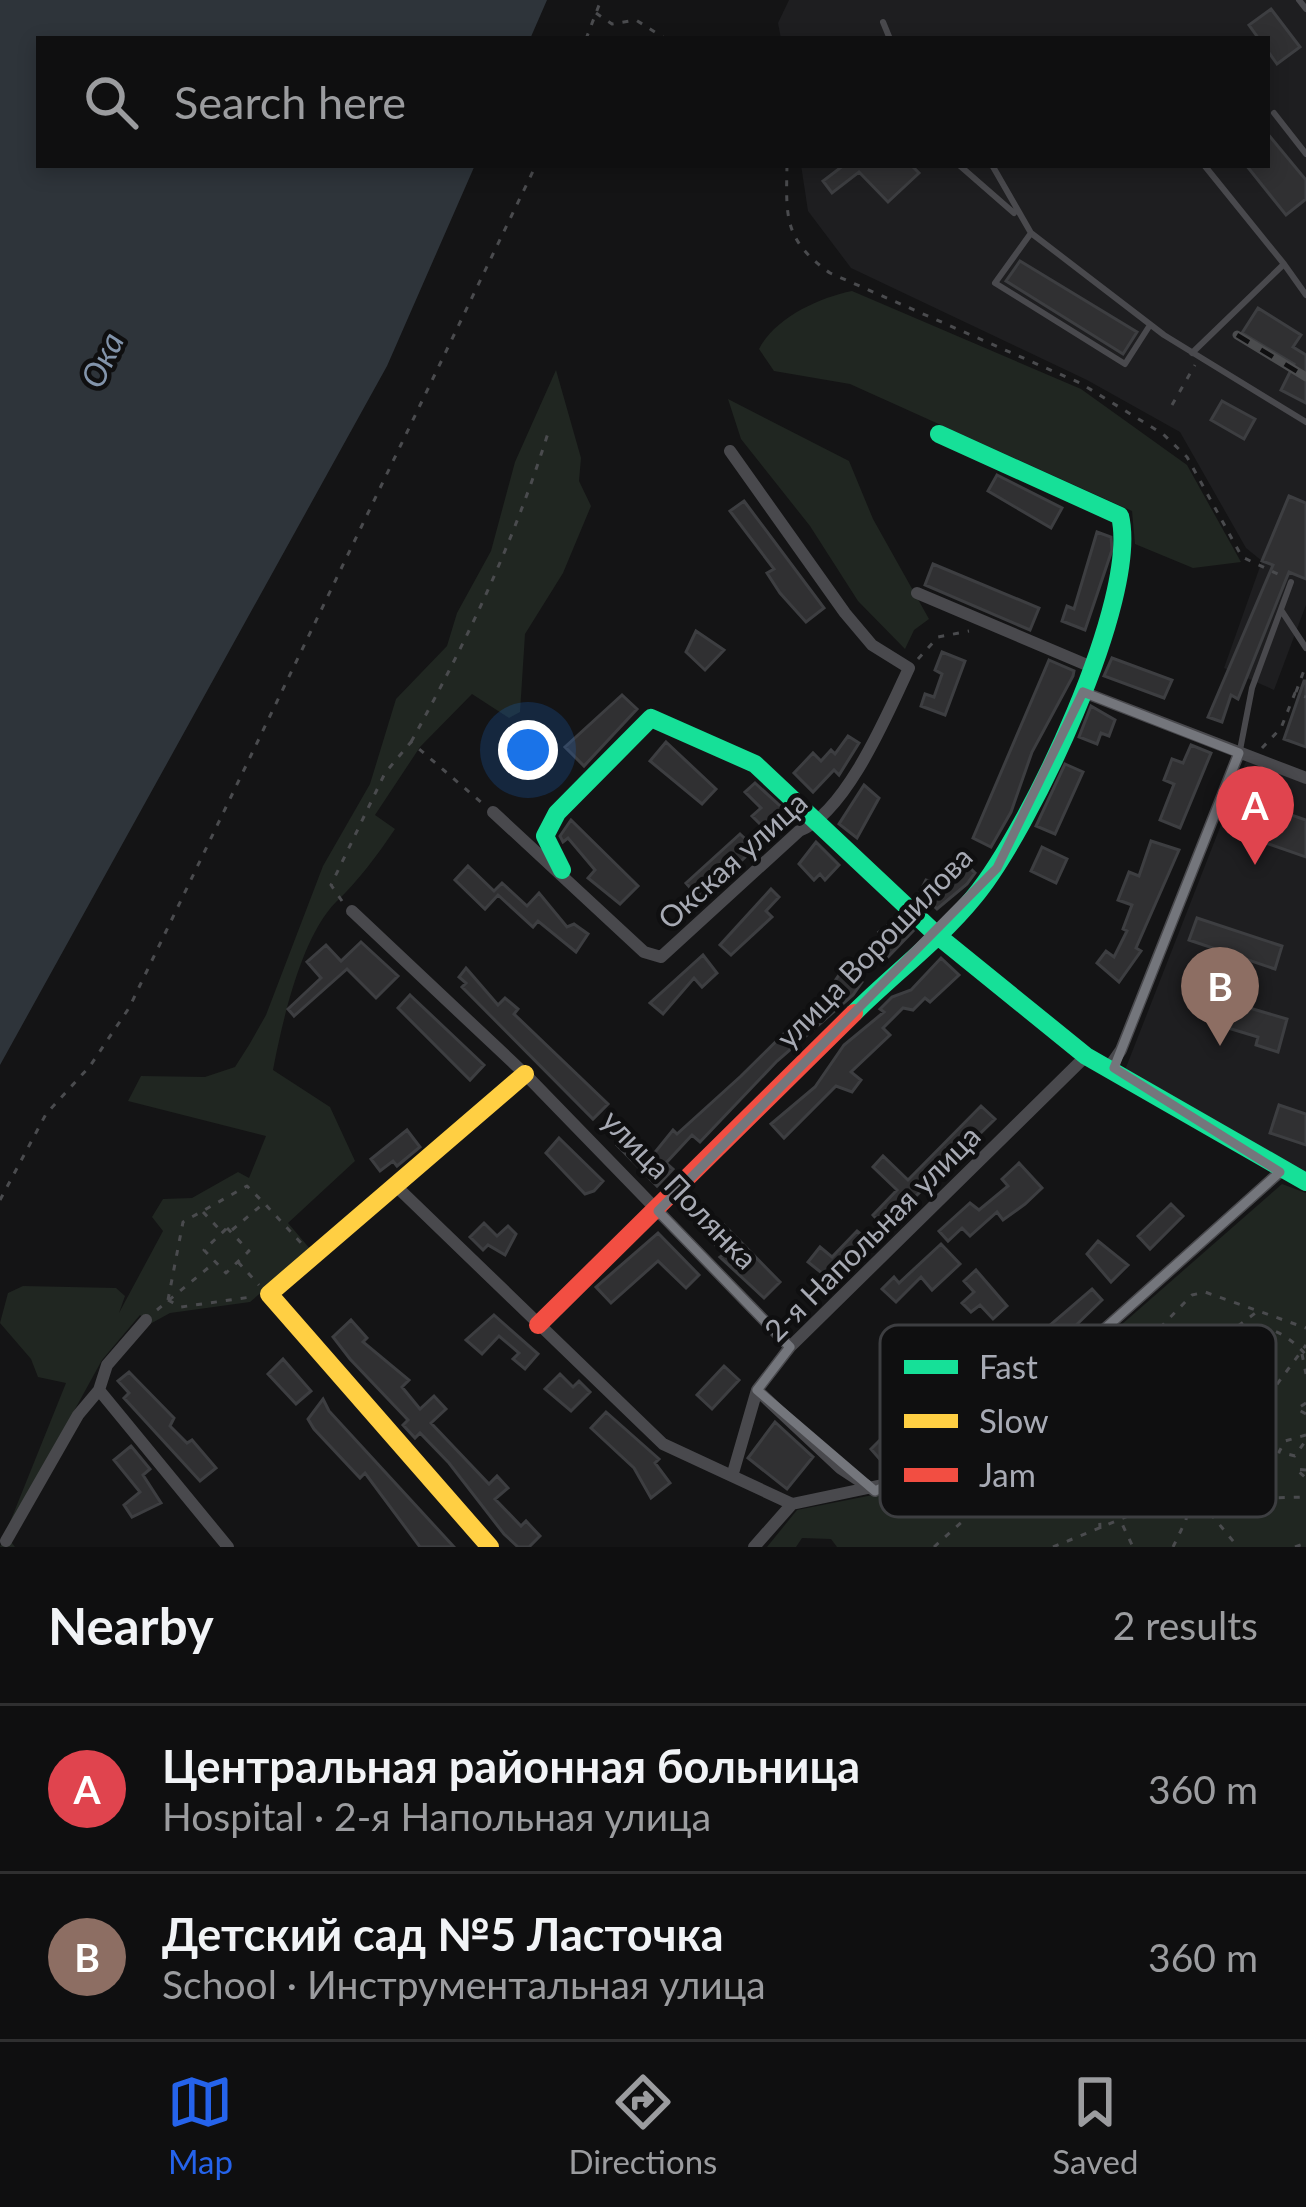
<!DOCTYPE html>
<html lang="en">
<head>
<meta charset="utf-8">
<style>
	:root { --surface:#0f0f10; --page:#181819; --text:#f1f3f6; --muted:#9b9c9f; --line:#2f2f30; --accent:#2563eb }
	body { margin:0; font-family:Lato,sans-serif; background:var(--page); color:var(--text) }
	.you { position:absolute; left:528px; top:750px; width:42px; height:42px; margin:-30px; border:9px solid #fff; border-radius:50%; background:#1a73e8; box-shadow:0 0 0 18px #1a73e833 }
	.badge { display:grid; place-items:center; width:78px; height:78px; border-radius:50%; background:var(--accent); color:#fff; font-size:39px; font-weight:700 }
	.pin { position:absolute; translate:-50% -99px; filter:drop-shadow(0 3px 6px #0008) }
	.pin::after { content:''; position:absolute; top:63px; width:42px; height:36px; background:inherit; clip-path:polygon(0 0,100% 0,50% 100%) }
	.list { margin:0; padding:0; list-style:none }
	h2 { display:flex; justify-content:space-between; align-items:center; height:156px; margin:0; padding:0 48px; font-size:51px }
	h2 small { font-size:39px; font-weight:400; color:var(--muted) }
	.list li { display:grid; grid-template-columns:78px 1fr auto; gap:36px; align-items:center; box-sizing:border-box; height:168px; padding:0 48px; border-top:3px solid var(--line) }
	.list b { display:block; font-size:45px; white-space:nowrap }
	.list p { margin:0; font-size:39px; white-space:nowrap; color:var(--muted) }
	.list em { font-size:39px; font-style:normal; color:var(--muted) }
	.icon { flex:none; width:66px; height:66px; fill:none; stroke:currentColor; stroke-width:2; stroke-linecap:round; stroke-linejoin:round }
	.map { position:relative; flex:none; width:1306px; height:1547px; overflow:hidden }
	.search { position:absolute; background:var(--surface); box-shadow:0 6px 18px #0003; left:36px; right:36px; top:36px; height:132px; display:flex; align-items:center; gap:30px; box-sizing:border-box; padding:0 42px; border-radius:0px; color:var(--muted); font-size:45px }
	.sheet { height:492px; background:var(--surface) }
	nav { display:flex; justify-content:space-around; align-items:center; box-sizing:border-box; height:168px; border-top:3px solid var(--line); background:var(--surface); font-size:33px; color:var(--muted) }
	nav a { display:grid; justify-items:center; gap:6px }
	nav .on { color:var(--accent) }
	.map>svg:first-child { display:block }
	.built { fill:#1e1e20 }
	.green { fill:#202621 }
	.water { fill:#2e343a }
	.building { fill:#303032; stroke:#3d3e41; stroke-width:3 }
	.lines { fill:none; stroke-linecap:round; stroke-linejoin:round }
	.path { stroke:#4a4b4e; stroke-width:3; stroke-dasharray:6 9; stroke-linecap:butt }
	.lane { stroke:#49494d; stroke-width:6 }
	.street { stroke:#49494d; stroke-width:12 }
	.fast { stroke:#16e098; stroke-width:18 }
	.slow { stroke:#ffcf43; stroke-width:18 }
	.jam { stroke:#f24e42; stroke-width:18 }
	.rail-casing { stroke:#4b4c4e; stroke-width:9 }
	.rail { stroke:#0f0f10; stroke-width:4.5; stroke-dasharray:14; stroke-linecap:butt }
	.marked { fill:none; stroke:#74767c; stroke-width:9; stroke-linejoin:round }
	.labels { text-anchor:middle; stroke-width:9; stroke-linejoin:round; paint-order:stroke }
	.street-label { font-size:30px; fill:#a7aab4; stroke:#0f0f10 }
	.water-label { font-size:33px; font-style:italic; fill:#8294ab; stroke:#0f0f10 }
	.key { fill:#0f0f10; stroke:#3d3e41; stroke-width:3 }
	.key-label { font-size:33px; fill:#a7aab4 }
</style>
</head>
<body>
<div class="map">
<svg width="1306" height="1547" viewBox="0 0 1306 1547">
	<rect width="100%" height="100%" fill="#141415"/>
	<!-- built -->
	<path class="built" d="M789 0H1306V605L1274 690 1224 668 1262 561 1246 548 1180 432 1087 380 851 268 808 211 801 165H1267V39H781L778 23Z
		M1246 761 1306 783V1173L1125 1070Z"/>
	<!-- green -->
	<path class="green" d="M852 291 1081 389 1187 465 1241 562 1193 568 1135 544 1132 511 850 384 774 371 759 349C775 318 818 298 852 291Z
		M556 370 581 458 579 481 591 506 563 573 525 634 520 712 509 718 472 694 420 747 375 815 395 829C376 857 359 880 336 902 301 937 282 1023 273 1070L330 1107 355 1161 288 1223 311 1250 250 1302 170 1313 150 1324 140 1315 102 1360 6 1535 15 1547H0L66 1383 38 1377 31 1359 0 1323 8 1293 23 1286 116 1288 125 1296 119 1313 163 1231 152 1217 163 1199 192 1198 238 1172 249 1178 266 1136 128 1101 141 1076 205 1077 235 1067 249 1045 266 1015 323 866 370 784 396 699 447 646 457 613 491 551 515 462Z
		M728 399 849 461 873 519 929 619 914 630 905 649 858 601 810 526 741 439Z
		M1282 1184 1306 1193V1547H837L831 1539 802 1538 796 1547H767L797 1510 913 1487 983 1446Z"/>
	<!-- water -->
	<path class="water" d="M0 0H547L530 39H39V165H475L387 366 0 1065Z"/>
	<!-- building -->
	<path class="building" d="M1271 9 1300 47 1277 64 1267 50V39H1259L1249 25Z
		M1267 133 1306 180V199L1286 215 1246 165H1267Z
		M844 165H911L919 173 888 202 859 172 832 193 823 181Z
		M1020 261 1137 332 1123 354 1006 281Z
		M1258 308 1301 335 1293 347 1306 355V403L1281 390 1294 364 1242 333Z
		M1222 401 1255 419 1244 439 1211 420Z
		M997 475 1062 508 1051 528 988 491Z
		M1289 496 1306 503V579L1289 572 1238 699 1231 695 1222 722 1208 717 1273 565 1262 561Z
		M744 501 824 608 806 622 780 593 767 573 774 569 730 511Z
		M1097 532 1111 537 1112 550 1085 630 1062 621 1067 606 1074 609Z
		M933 564 1039 608 1030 630 925 585Z
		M696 631 724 650 705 670 686 652Z
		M942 652 965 661 945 715 921 706 925 694 934 697 942 674 935 670Z
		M1112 658 1172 680 1164 698 1104 676Z
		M1049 660 1074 671 1073 676 1032 752 1011 812 991 847 973 838Z
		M1304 681H1306V747L1284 739Z
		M622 695 637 709 584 766 565 747Z
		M1091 706 1115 720 1109 736 1101 733 1097 744 1079 737Z
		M848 736 859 743 839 775 834 770 813 792 794 773 813 753 821 761 831 750 835 754Z
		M666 742 716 789 702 804 650 761Z
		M1191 745 1211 753 1180 828 1160 820 1174 784 1164 780 1172 759 1183 763Z
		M1065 764 1083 772 1055 834 1036 826Z
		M755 783 789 814 769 833 752 816 761 808 745 792Z
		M864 785 879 798 857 838 839 824Z
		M1274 809 1306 820V857L1263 842Z
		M571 820 638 886 620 904 588 878 595 870 568 838 563 842 560 836Z
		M740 834 755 848 684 914 678 908 693 891 686 883Z
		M1151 841 1179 850 1136 948 1141 951 1119 982 1097 963 1106 951 1114 957 1127 931 1123 929 1132 905 1118 900 1129 872 1139 876Z
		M816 842 839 865 825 880 820 874 814 880 799 864Z
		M1042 847 1067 859 1056 883 1031 871Z
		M468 866 494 891 502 883 527 906 539 893 567 927 574 924 588 934 576 952 538 921 533 927 498 895 485 909 455 880Z
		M968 866 975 873 967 884 937 909 920 892 926 880 937 883 944 874 952 882Z
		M771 889 779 897 766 911 772 917 731 955 720 945Z
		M899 917 913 931 884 961 872 949 884 937 879 932Z
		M1197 918 1282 946 1275 969 1189 940Z
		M361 942 398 976 376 998 347 969 294 1016 288 1009 321 978 307 962 326 945 341 961Z
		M703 955 717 973 702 987 694 978 663 1014 650 1003Z
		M941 958 959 975 930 1002 925 998 913 1010 903 1008 883 1028 890 1035 851 1072 861 1080 852 1092 836 1086 784 1138 771 1124 815 1087 844 1045 884 1012 880 1009 892 997 911 990Z
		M848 962 862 982 853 995 777 1061 700 1142 692 1135 666 1163 673 1169 657 1186 617 1145 626 1137 648 1161 673 1130 677 1134 741 1076 830 988Z
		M466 968 498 1005 505 998 518 1009 514 1014 608 1104 593 1119 462 987 466 983 459 977Z
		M410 995 484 1065 470 1080 398 1008Z
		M1236 1004 1287 1019 1278 1052 1256 1045 1258 1037 1228 1028Z
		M1279 1105 1306 1114V1145L1270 1133Z
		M981 1106 995 1119 884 1227 873 1215 897 1190 873 1167 883 1156 908 1180Z
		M407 1130 420 1147 397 1166 393 1161 380 1171 371 1159Z
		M559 1138 603 1181 594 1191 585 1194 546 1153Z
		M1019 1163 1042 1188 1025 1204 1003 1220 997 1212 970 1236 962 1228 948 1241 939 1231 970 1203 979 1210 1008 1186 1002 1179Z
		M1171 1204 1183 1216 1150 1249 1138 1236Z
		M484 1223 497 1236 508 1226 516 1234 505 1255 488 1245 483 1250 470 1237Z
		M724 1225 780 1282 764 1298 720 1257 724 1254 710 1239Z
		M857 1231 870 1242 833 1282 808 1262 820 1247 832 1257Z
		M658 1233 699 1275 686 1288 658 1261 611 1303 596 1287Z
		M1098 1241 1128 1265 1111 1282 1087 1254Z
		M941 1244 960 1264 932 1290 921 1277 896 1302 882 1289 894 1277 899 1283Z
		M976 1270 1007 1306 993 1319 980 1305 971 1312 962 1303 974 1292 964 1281Z
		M1092 1289 1102 1300 1069 1332 1073 1336 1059 1351 1020 1383 1008 1370 1021 1358 1013 1348 1035 1327 1041 1333Z
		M494 1315 538 1354 525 1369 513 1359 519 1353 499 1336 482 1354 466 1340Z
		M351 1320 367 1338 363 1342 409 1380 402 1387 420 1409 434 1396 446 1409 431 1423 489 1484 497 1476 508 1488 495 1499 521 1526 526 1521 540 1536 529 1547H518L504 1534 449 1463 420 1433 415 1438 403 1425 408 1420 350 1359 333 1337Z
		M283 1359 311 1391 296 1404 268 1374Z
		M724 1366 739 1380 712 1409 697 1395Z
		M129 1372 174 1418 170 1426 187 1443 192 1440 216 1468 200 1481 124 1398 129 1393 118 1381Z
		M560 1374 573 1387 579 1381 590 1392 571 1411 545 1389Z
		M323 1399 329 1411 454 1547H420L365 1473 360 1478 314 1429 308 1419Z
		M606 1412 659 1459 655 1463 670 1483 651 1498 634 1468 591 1428Z
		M901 1419 915 1433 884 1464 871 1449Z
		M775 1422 813 1457 787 1489 748 1458Z
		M131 1446 150 1469 143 1475 161 1503 132 1517 124 1505 140 1492 114 1460Z"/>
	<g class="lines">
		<!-- path -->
		<path class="path" d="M596 13 612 24 636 20 666 39
			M586 39 601 0
			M787 165C786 218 784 240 830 273L1080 383 1163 434 1187 457 1242 557 1282 576
			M1172 405 1195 365
			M918 659 938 637 969 631
			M1296 692 1306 665
			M411 742C469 637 513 544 549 430
			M1262 748 1281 728 1295 693 1306 697
			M342 901 331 885 385 773 411 742 482 803
			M0 1200 46 1114 90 1066 129 1008 536 165
			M203 1212 221 1231
			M227 1228 249 1251 226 1273 204 1250Z
			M232 1230 264 1203 302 1244
			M238 1262 259 1285
			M168 1300 183 1222 247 1186 264 1203
			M168 1300 181 1307 251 1297
			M157 1310 214 1263
			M1238 1326 1258 1311
			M1302 1354 1306 1374
			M1086 1363 1238 1547
			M1306 1403 1297 1409 1306 1414
			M1089 1410 1109 1389
			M1306 1435 1285 1441 1279 1452 1295 1456 1306 1440
			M1120 1452 1116 1511 1133 1547
			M1306 1470 1296 1469 1306 1478
			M1118 1478 1150 1441
			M1191 1486 1228 1499 1306 1497
			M1100 1529C1095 1419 1154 1447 1214 1385 1229 1370 1220 1349 1233 1333 1259 1317 1288 1334 1306 1355
			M934 1547 1035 1456 1192 1295 1205 1292 1306 1328
			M1053 1547 1179 1495 1224 1456 1306 1345
			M1173 1547 1186 1520 1190 1487
			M1295 1547 1306 1543"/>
		<!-- lane -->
		<path class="lane" d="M1299 0 1306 9
			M883 22 890 39
			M1274 113 1306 154
			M959 165 1014 213
			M992 165 1031 233 1164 335 1306 422
			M1031 233 995 283 1125 364 1150 325
			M1284 264 1306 295
			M1192 353 1284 264 1204 165
			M1281 610 1306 648
			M1240 750 1252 688 1291 582"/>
		<!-- street -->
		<path class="street" d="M917 593 1087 665
			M1083 692 1306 778
			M493 812 644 952 661 957 799 831C846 813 888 713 909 668L872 645 845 613 730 451
			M352 911 525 1074 790 1347
			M1110 1066 1121 1050 1239 753
			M398 1188 663 1444 792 1504
			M99 1390 228 1547
			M733 1473 757 1390
			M875 1491 840 1468 757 1390 790 1347 1086 1056
			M792 1504 906 1480 978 1442 1280 1172
			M6 1541 78 1415 99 1390 107 1365 146 1320
			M754 1547 792 1504"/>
		<!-- fast -->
		<path class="fast" d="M562 870 545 836 557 813 651 718 755 764 938 936 1086 1056 1306 1182
			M854 1013C893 974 939 940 974 897 1029 831 1140 598 1120 516L939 434"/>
		<!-- slow -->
		<path class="slow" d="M490 1547 269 1294 525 1074"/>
		<!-- jam -->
		<path class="jam" d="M538 1325 854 1013"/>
		<!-- rail casing -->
		<g class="rail-casing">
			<path id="rail" d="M1237 335 1306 377"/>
		</g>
		<!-- rail -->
		<use href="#rail" class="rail"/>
	</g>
	<!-- marked area -->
	<path class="marked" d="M1083 692 1239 753 1114 1068 1280 1172 978 1442 875 1491 757 1390 790 1347 658 1211 997 868Z"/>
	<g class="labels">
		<!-- street labels -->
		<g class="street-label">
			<text transform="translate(733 861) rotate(-42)" y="10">Окская улица</text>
			<text transform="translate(875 948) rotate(-46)" y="10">улица Ворошилова</text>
			<text transform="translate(679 1190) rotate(46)" y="10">улица Полянка</text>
			<text transform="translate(873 1234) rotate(-45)" y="10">2-я Напольная улица</text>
		</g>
		<!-- water labels -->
		<g class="water-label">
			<text transform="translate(102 360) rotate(-65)" y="12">Ока</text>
		</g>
	</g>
	<!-- legend -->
	<rect x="880" y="1325" width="396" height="192" rx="18" class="key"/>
	<rect x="904" y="1360" width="54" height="14" fill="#16e098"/>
	<rect x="904" y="1414" width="54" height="14" fill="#ffcf43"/>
	<rect x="904" y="1468" width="54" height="14" fill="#f24e42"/>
	<g class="key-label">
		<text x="979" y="1379">Fast</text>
		<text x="979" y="1433">Slow</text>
		<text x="979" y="1487">Jam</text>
	</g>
</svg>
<div class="you"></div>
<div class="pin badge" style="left:1255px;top:865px;background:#e0444e">A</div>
<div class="pin badge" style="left:1220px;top:1046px;background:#8d6e63">B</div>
<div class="search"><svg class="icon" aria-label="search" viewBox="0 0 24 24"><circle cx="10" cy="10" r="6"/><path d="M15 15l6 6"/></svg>Search here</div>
</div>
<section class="sheet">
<h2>Nearby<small>2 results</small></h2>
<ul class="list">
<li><span class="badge" style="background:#e0444e">A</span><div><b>Центральная районная больница</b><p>Hospital · 2-я Напольная улица</p></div><em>360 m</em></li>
<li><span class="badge" style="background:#8d6e63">B</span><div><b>Детский сад №5 Ласточка</b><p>School · Инструментальная улица</p></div><em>360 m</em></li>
</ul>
</section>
<nav>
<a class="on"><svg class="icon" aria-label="map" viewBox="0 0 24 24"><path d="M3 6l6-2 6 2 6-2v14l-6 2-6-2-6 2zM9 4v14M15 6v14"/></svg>Map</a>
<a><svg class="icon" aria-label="directions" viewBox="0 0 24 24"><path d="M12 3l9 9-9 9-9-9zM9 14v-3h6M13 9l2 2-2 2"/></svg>Directions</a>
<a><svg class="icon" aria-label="saved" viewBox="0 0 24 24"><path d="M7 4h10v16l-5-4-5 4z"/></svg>Saved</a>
</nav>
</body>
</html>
